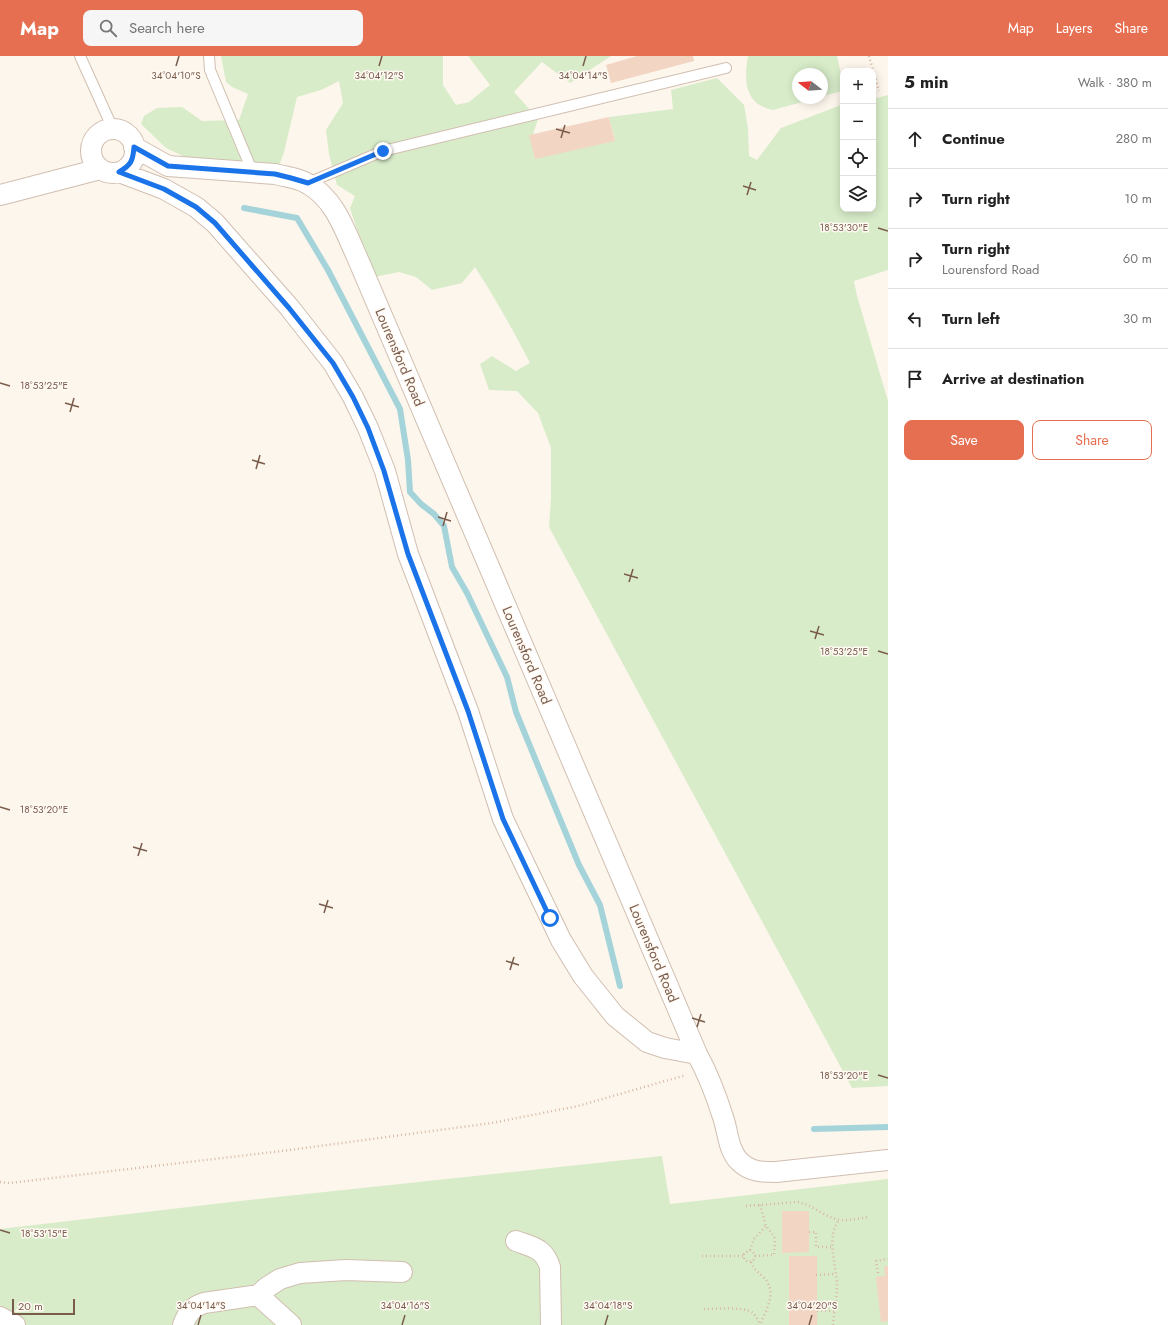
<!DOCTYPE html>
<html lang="en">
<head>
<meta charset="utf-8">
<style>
	:root { --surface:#fff; --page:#f6f6f6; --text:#222; --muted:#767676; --line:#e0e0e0; --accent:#e76f51 }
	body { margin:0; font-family:Jost,sans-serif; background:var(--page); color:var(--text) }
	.controls { position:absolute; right:12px; top:12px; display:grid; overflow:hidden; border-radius:8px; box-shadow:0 2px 10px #0003 }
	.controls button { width:36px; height:36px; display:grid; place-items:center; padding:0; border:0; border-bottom:1px solid var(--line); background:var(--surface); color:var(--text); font:20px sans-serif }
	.compass { position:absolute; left:792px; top:12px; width:36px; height:36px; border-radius:50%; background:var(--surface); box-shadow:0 2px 10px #0003; rotate:287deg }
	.scale { position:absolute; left:12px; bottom:10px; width:63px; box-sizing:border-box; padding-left:4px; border:2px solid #7a5c4d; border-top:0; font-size:11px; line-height:14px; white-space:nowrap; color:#7a5c4d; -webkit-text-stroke:3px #fffaf3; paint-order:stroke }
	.stop { position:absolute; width:12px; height:12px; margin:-9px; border:3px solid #1a73e8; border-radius:50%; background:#fff }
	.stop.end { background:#1a73e8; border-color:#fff; box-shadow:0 1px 4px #0008 }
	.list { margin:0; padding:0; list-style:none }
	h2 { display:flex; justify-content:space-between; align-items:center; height:52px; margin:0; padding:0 16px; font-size:17px }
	h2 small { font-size:13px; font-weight:400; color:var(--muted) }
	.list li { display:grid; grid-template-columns:26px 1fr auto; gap:12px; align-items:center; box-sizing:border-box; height:60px; padding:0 16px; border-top:1px solid var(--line) }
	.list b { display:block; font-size:15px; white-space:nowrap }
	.list p { margin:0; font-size:13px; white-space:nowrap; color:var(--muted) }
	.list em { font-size:13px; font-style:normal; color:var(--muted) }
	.actions { display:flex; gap:8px; padding:12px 16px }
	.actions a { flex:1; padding:9px 0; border:1px solid var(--accent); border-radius:8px; text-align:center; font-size:14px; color:var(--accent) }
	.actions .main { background:var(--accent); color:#fff }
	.icon { flex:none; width:22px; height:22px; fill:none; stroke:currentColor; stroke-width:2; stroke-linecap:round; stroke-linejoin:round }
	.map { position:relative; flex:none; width:888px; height:1269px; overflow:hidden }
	header { display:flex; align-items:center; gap:24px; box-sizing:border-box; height:56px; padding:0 20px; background:var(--accent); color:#fff }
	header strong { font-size:19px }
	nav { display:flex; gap:22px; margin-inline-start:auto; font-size:14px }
	.search { width:280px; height:36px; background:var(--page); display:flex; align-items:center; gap:10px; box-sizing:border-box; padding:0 14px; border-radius:8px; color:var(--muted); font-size:15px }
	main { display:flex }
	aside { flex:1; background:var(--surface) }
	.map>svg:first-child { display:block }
	.green { fill:#d8ecc9 }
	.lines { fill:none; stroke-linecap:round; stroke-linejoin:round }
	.stream { stroke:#a5d3da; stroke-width:6 }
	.building { fill:#f3d5c3 }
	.lane-casing { stroke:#d1beb0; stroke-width:12 }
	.street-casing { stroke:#d1beb0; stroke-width:22 }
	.path { stroke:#d9b8a5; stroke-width:2.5; stroke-dasharray:1 3; stroke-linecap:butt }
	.lane { stroke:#fff; stroke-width:10 }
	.street { stroke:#fff; stroke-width:20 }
	.route { stroke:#1a73e8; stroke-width:5 }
	.ticks { fill:none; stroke:#7a5c4d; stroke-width:1.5 }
	.labels { text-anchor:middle; stroke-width:3; stroke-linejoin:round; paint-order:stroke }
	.street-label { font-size:14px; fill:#7a5c4d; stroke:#fffaf3 }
	.ticks-label { font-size:10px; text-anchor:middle; fill:#7a5c4d; stroke:#fffaf3; stroke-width:3; stroke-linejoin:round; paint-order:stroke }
</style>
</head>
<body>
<header>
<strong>Map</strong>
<div class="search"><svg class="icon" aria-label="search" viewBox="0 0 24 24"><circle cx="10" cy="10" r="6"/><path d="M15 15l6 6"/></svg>Search here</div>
<nav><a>Map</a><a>Layers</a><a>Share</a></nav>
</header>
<main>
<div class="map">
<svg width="888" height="1269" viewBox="0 0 888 1269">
	<rect width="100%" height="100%" fill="#fdf6ec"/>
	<!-- green -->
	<path class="green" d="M221 0H443V29L456 49 469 46 490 29 468 0H611L570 27 542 6 514 36 538 63 531 84H615L609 61 673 53 671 34 717 22 744 49 748 72 749 100 757 104 781 72 841 49 843 52V153H873V43L888 39V214L854 225 857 240 888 345V1030L852 1032 549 471 551 442V392L538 357 517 335 489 334 480 308 492 300 516 315 530 307C513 274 495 242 475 211L462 227 432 234 416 221 399 216 374 221 367 205 350 152 355 140 337 129 329 98 326 74 343 47 339 25 321 34 297 41 284 96 279 110 189 103 166 92 141 68 144 60 157 52 182 51 202 65 239 64 248 38 232 31 226 26Z
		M748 0H837L843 27V35L822 40V18H798V42H817L773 54C744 48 744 24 748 0Z
		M662 1100 670 1148 888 1123V1269H0V1173L240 1145Z"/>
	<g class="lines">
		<!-- stream -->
		<path class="stream" d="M244 152 297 162 328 214 400 353 408 404 410 436 421 448 434 458 444 470 452 511 467 537 507 621 516 656 541 717 579 809 600 849 620 930
			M814 1073 888 1071"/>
	</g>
	<!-- building -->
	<path class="building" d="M637 0H693L694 5 611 27 606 9Z
		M609 61 615 85 535 103 529 79Z
		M782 1155H809V1196L782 1197Z
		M789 1200H817V1269H789Z
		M884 1210H888V1265L881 1266 876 1221 885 1220Z"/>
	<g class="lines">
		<!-- lane casing -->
		<g class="lane-casing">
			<path id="lane" d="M80 0 113 73
				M209 0 210 14 253 117
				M308 127 383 95 726 12"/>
		</g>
		<!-- street casing -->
		<g class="street-casing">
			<path id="street" d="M91 95a22 22 0 1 1 44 0a22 22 0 1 1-44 0Z
				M134 91 168 110 275 118C286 121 299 122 308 128 335 143 345 175 357 201L697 998C708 1018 716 1039 723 1061 728 1075 728 1094 739 1105 750 1116 761 1116 776 1116L888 1104
				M119 116 164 133 196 151 215 167 289 251 333 307 353 341 368 372 385 415 408 498 468 655 503 763 561 884 583 920 615 960 647 986 665 992 697 998
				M0 139 100 113
				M516 1185C533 1191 544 1192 550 1211L551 1269
				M258 1239 291 1269
				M0 1261 15 1269
				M183 1269C187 1258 192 1251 204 1247L258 1239 266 1232 280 1223 300 1217 346 1214 402 1216"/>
		</g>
		<!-- path -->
		<path class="path" d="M869 0 879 35
			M0 1126 10 1127 282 1095 492 1067 578 1050 686 1019
			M746 1150 798 1146C813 1149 826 1162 840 1164 849 1165 860 1162 869 1161
			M809 1176H816V1191H833
			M750 1194 755 1198V1201L753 1205 748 1206 744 1203V1198L748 1195 750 1194 754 1183 766 1170
			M702 1200H744
			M755 1200 774 1199 775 1184 774 1180 766 1170 760 1149
			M751 1206C754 1214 757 1215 762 1220 779 1234 766 1254 760 1269
			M878 1217 876 1205 888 1203
			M816 1219 835 1218
			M704 1253C716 1253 744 1250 753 1257 756 1260 758 1264 760 1268
			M817 1255H834
			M833 1269C834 1256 837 1242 837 1228 836 1209 826 1180 839 1164"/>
		<!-- lane -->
		<use href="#lane" class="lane"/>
		<!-- street -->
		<use href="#street" class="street"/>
	</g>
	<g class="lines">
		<!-- route -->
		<path class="route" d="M383 95 308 127 291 122 275 118 168 110 134 91C133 105 131 109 119 116L164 133 196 151 215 167 289 252 333 307 353 341 368 372 384 415 408 498 468 655 503 763 550 862"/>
	</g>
	<!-- ticks -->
	<path class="ticks" d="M176 10 179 0M379 10 382 0M583 10 586 0M556 73 570 77M561 82 565 69M743 130 756 134M747 139 751 126M878 172 888 175M0 327 10 330M65 347 79 351M70 356 74 342M252 404 265 408M256 413 260 399M438 461 451 465M443 470 447 456M624 518 638 522M629 526 633 513M810 575 824 579M815 583 819 570M878 595 888 598M0 751 10 754M133 791 147 795M138 800 142 787M319 848 333 852M324 857 328 844M506 905 519 909M510 914 514 901M692 962 705 966M697 971 701 958M878 1019 888 1022M0 1174 10 1177M198 1269 201 1259M402 1269 405 1259M605 1269 608 1259M809 1269 812 1259"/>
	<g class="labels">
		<!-- street labels -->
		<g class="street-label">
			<text transform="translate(400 301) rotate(67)" y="5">Lourensford Road</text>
			<text transform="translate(527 599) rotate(67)" y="5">Lourensford Road</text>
			<text transform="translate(654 897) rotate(67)" y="5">Lourensford Road</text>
		</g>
	</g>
	<g class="ticks-label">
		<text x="176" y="23">34°04'10"S</text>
		<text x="379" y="23">34°04'12"S</text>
		<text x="583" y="23">34°04'14"S</text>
		<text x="844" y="175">18°53'30"E</text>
		<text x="44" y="333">18°53'25"E</text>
		<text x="844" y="599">18°53'25"E</text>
		<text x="44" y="757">18°53'20"E</text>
		<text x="844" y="1023">18°53'20"E</text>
		<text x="44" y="1181">18°53'15"E</text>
		<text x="201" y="1253">34°04'14"S</text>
		<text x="405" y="1253">34°04'16"S</text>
		<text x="608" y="1253">34°04'18"S</text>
		<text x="812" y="1253">34°04'20"S</text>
	</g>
</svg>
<div class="controls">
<button>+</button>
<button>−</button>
<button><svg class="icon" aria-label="locate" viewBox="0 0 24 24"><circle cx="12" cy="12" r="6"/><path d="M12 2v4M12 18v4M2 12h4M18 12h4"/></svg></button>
<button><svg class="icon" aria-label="layers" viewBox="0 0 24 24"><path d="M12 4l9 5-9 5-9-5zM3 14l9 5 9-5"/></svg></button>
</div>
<svg class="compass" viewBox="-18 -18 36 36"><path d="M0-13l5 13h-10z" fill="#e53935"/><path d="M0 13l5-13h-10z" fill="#767676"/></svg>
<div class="scale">20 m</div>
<div class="stop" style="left:550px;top:862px"></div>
<div class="stop end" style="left:383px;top:95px"></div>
</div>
<aside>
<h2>5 min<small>Walk · 380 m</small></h2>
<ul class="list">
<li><svg class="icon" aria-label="ahead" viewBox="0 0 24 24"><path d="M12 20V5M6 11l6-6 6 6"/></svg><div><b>Continue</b></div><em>280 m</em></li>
<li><svg class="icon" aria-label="right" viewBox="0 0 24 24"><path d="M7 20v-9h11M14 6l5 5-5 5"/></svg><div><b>Turn right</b></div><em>10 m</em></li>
<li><svg class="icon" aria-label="right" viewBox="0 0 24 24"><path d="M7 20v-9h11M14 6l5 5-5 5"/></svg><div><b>Turn right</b><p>Lourensford Road</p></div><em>60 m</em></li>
<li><svg class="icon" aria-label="left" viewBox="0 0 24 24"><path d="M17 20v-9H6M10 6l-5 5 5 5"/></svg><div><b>Turn left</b></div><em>30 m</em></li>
<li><svg class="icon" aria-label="arrive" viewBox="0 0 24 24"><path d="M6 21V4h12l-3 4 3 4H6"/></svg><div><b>Arrive at destination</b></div></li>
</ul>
<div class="actions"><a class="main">Save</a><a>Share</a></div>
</aside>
</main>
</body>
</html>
